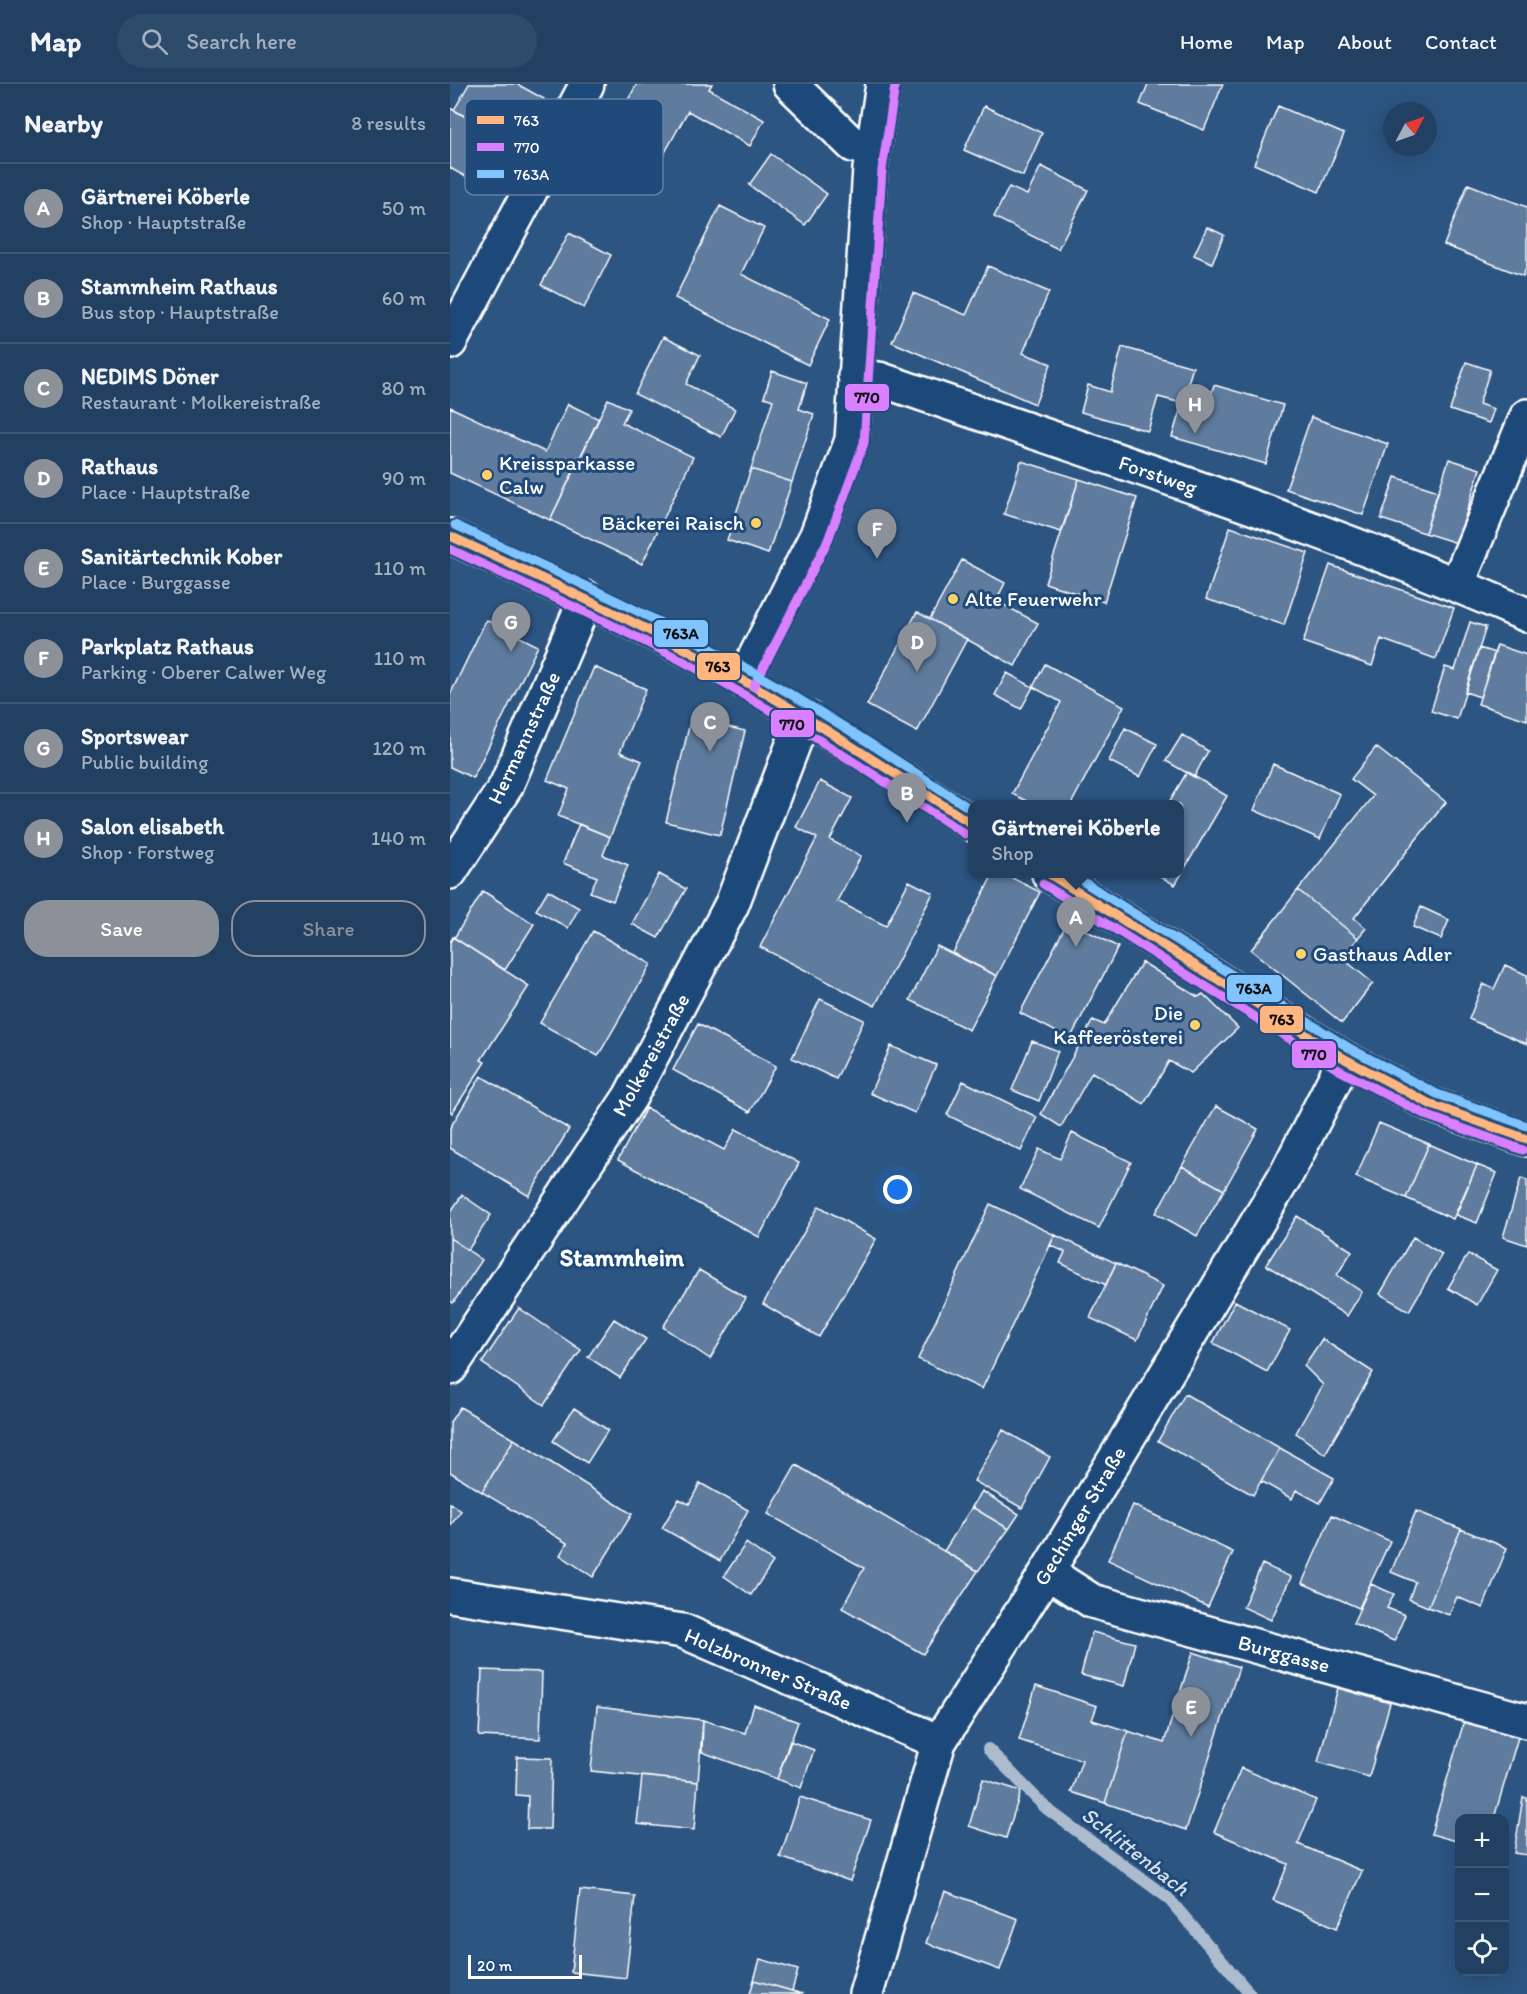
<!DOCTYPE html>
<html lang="en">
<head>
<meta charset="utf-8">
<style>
	:root { --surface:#214062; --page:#2d4b6b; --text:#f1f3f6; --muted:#a2afbe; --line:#3e5977; --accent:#8c9099 }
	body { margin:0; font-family:Itim,sans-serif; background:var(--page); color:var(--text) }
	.controls { position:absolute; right:18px; bottom:18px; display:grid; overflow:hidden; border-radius:12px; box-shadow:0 6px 24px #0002 }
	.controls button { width:54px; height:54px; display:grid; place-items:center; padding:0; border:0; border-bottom:2px solid var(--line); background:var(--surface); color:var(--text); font:30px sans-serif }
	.compass { position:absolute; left:933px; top:18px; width:54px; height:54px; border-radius:50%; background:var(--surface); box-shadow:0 6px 24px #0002; rotate:49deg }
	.scale { position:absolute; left:18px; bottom:15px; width:114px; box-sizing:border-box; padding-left:6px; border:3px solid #fff; border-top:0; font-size:16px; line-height:21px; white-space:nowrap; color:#fff; -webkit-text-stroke:4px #1f4a7a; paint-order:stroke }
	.you { position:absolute; left:448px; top:1106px; width:21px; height:21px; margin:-15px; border:4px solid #fff; border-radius:50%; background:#1a73e8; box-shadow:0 0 0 9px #1a73e833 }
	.badge { display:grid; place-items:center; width:39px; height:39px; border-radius:50%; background:var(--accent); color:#fff; font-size:20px; font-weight:700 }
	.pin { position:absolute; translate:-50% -50px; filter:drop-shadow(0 2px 3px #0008) }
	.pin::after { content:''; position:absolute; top:32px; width:21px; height:18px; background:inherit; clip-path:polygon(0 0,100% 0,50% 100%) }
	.popup { position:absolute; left:518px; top:716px; width:216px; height:78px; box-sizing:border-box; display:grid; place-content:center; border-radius:12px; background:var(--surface); filter:drop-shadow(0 2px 4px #0005); font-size:20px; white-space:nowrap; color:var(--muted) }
	.popup b { font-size:22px; color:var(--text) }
	.popup::after { content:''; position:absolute; left:50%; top:100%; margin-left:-12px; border:12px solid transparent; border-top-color:var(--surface) }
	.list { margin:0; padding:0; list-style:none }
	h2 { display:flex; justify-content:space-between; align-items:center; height:78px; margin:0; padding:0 24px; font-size:26px }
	h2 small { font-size:20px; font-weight:400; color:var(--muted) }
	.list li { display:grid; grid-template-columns:39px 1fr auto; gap:18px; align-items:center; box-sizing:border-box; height:90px; padding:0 24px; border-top:2px solid var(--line) }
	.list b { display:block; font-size:22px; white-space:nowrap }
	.list p { margin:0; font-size:20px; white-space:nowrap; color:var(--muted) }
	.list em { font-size:20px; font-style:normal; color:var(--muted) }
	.actions { display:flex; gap:12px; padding:18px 24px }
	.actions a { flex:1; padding:14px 0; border:2px solid var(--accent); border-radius:24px; text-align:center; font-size:21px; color:var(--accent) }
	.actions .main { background:var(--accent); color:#fff }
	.icon { flex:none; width:33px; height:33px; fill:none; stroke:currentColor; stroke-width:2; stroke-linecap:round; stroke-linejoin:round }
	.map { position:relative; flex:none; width:1077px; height:1910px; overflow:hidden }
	header { display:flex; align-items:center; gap:36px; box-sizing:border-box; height:84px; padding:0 30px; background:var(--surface); border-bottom:2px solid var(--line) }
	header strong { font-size:28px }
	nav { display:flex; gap:33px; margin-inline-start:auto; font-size:21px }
	.search { width:420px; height:54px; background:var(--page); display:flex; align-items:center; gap:15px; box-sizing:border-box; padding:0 21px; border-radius:33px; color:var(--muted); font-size:22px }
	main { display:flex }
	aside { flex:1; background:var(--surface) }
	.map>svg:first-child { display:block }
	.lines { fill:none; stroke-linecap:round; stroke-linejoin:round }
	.stream { stroke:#acbcce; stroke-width:12 }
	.building { fill:#5e7c9f; stroke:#fff; stroke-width:1.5 }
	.minor-casing { stroke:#fff; stroke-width:38 }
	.minor { stroke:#1f4a7a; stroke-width:33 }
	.bus-1-casing { stroke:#1f4a7a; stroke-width:14 }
	.bus-2-casing { stroke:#1f4a7a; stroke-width:14 }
	.bus-3-casing { stroke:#1f4a7a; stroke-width:14 }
	.bus-1 { stroke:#ffb580; stroke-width:9 }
	.bus-2 { stroke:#d880ff; stroke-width:9 }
	.bus-3 { stroke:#80c4ff; stroke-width:9 }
	.poi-dot { fill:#ffd166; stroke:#1f4a7a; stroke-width:2 }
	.labels { text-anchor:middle; stroke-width:6; stroke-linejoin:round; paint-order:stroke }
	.poi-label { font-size:21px; fill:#fff; stroke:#1f4a7a; text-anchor:start }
	.street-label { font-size:21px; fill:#fff; stroke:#1f4a7a }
	.water-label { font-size:22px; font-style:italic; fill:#d5dde6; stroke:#1f4a7a }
	.quarter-label { font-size:24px; font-weight:bold; fill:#fff; stroke:#1f4a7a }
	.key { fill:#1f4a7a; stroke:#6280a2; stroke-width:1.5 }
	.key-label { font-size:16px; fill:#fff }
	.line-badge { stroke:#1f4a7a; stroke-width:2 }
	.pale-badge-label { font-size:16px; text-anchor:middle; font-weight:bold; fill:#111 }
</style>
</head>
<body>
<header>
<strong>Map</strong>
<div class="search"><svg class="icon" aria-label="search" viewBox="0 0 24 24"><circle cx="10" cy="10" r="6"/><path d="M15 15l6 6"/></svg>Search here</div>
<nav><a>Home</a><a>Map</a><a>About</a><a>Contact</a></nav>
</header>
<main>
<aside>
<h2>Nearby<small>8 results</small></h2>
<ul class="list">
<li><span class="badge">A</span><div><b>Gärtnerei Köberle</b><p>Shop · Hauptstraße</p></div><em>50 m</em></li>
<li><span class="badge">B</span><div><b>Stammheim Rathaus</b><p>Bus stop · Hauptstraße</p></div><em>60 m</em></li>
<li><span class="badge">C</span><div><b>NEDIMS Döner</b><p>Restaurant · Molkereistraße</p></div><em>80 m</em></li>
<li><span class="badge">D</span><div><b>Rathaus</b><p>Place · Hauptstraße</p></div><em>90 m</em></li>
<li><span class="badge">E</span><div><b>Sanitärtechnik Kober</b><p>Place · Burggasse</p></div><em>110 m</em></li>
<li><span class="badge">F</span><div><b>Parkplatz Rathaus</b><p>Parking · Oberer Calwer Weg</p></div><em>110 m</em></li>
<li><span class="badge">G</span><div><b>Sportswear</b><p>Public building</p></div><em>120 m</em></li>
<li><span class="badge">H</span><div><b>Salon elisabeth</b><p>Shop · Forstweg</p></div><em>140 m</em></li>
</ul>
<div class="actions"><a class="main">Save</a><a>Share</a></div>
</aside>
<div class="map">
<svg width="1077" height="1910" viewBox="0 0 1077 1910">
	<rect width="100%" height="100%" fill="#2c5582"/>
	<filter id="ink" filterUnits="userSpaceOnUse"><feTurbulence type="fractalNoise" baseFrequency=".0167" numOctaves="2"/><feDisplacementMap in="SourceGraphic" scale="12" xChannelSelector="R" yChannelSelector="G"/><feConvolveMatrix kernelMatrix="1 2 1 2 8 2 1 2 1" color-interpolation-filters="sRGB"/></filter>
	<g filter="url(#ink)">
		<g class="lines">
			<!-- stream -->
			<path class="stream" d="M538 1665 597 1725 718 1814 800 1910"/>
		</g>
		<!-- building -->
		<path class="building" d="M19 0H67L94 15 67 62 4 26Z
			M187 0H262L259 5 314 36 300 62 238 27 203 90 152 62Z
			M698 0H773L754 46 690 20Z
			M534 22 592 49 573 92 514 66Z
			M828 22 894 50 869 108 804 80Z
			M0 24 67 62 41 107 0 84Z
			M321 70 377 110 355 141 299 101Z
			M591 82 638 106 608 165 544 133 559 103 577 111Z
			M1018 100 1077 123V181L1073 192 994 161Z
			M270 122 314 144 291 190 380 235 358 281 225 214Z
			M757 143 774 151 762 179 744 171Z
			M119 149 161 171 134 224 91 201Z
			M538 182 599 208 573 269 601 280 585 320 442 258 463 209 516 231Z
			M213 253 250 271 236 300 285 325 271 353 185 310Z
			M672 263 743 283 732 319 708 313 698 347 631 328 638 301 660 308Z
			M1016 278 1040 286 1029 320 1044 325 1039 339 1000 326Z
			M322 287 357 299 349 325 364 330 342 398 301 385 323 316 314 313Z
			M764 301 833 321 816 380 722 353 735 310 759 317Z
			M158 315 179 325 172 339 243 373 192 480 100 436Z
			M118 320 149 335 100 436 0 389V323L95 368Z
			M861 333 938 360 913 431 836 405Z
			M999 375 1030 385 1007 459 975 449Z
			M571 377 629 395 611 448 554 430Z
			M301 385 342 398 318 470 277 456Z
			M945 393 988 407 975 449 931 435Z
			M629 395 687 414 654 518 595 499Z
			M780 443 858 469 834 541 756 515Z
			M512 476 555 499 546 517 588 539 565 582 480 535Z
			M880 481 1004 524 986 575 931 555 922 582 853 558Z
			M467 528 517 555 467 648 417 621Z
			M36 536 88 562 23 694 0 683V611Z
			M1020 538 1036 543 1007 635 981 627 995 583 1005 586Z
			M1047 561 1077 571V636L1028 620Z
			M1029 564 1045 569 1030 613 1015 608Z
			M595 580 674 622 621 720H583L562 710 611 618 583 603Z
			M144 583 196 605 170 668 192 677 160 753 108 732 119 705 97 696Z
			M557 589 583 603 571 625 545 611Z
			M241 634 295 647 270 751 216 738Z
			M675 644 707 660 690 693 659 677Z
			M732 651 758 667 744 693 716 677Z
			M926 663 996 718 904 834 916 844 908 854 848 806 923 712 901 695Z
			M823 680 890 710 870 755 804 726Z
			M737 688 777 712 725 801 706 790H730V720H718Z
			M370 697 402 714 380 756 411 772 387 817 436 842 459 797 483 809 425 922 310 863 367 754 346 743Z
			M129 740 160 753 153 771 178 781 163 817 140 808 147 793 113 779Z
			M209 790 236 805 208 854 182 840Z
			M543 790H554L590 808 547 892 503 869Z
			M98 806 129 824 118 844 86 826Z
			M848 806 908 854 892 874 923 899 892 939 801 866Z
			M33 807 84 840 55 886 4 854Z
			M971 823 999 836 991 855 963 843Z
			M618 837 668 863 620 955 570 929Z
			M143 847 201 880 148 972 90 939Z
			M3 853 79 902 31 976 35 978 2 1029 0 1027V858Z
			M487 862 547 892 519 946 460 916Z
			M692 878 748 913 753 910 788 944 741 989 719 977 694 1020 642 988 611 1043 591 1030 643 936 654 941Z
			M1055 881 1077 891V960L1019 935 1033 900 1044 905Z
			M370 915 414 936 386 995 342 974Z
			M248 940 326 982 300 1028 223 986Z
			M582 957 608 967 589 1017 562 1006Z
			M441 962 486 981 465 1029 420 1009Z
			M31 992 119 1045 79 1112 0 1064V1044Z
			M513 997 587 1033 571 1067 497 1031Z
			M766 1022 808 1045 774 1106 732 1082Z
			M196 1024 274 1066 286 1045 349 1079 309 1153 168 1076Z
			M929 1039 979 1060 956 1114 906 1093Z
			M622 1049 681 1078 649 1144 570 1105 589 1065 610 1075Z
			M979 1060 1027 1081 1003 1135 956 1114Z
			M1027 1081 1047 1089 1027 1139 1006 1131Z
			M732 1082 774 1106 747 1152 706 1129Z
			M1071 1094 1077 1096V1161L1053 1153Z
			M12 1111 41 1131 18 1166 0 1154V1129Z
			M540 1120 605 1151 532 1305 468 1275Z
			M369 1122 426 1155 369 1253 313 1220Z
			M847 1132 902 1167 887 1191 912 1208 897 1232 816 1181Z
			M605 1151 666 1179 656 1201 610 1179 615 1168 600 1161Z
			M963 1153 992 1170 959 1227 930 1210Z
			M0 1154 32 1176 3 1219 0 1217Z
			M1018 1170 1047 1186 1027 1221 998 1204Z
			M666 1179 713 1202 687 1256 640 1234Z
			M249 1186 296 1214 260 1275 213 1243Z
			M785 1217 840 1246 817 1288 763 1259Z
			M69 1224 131 1266 94 1321 32 1279Z
			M164 1235 196 1255 170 1294 138 1273Z
			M872 1255 923 1288 875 1370 846 1349 873 1301 854 1282Z
			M735 1310 830 1364 803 1411 708 1357Z
			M10 1323 64 1355 32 1408 0 1388V1338Z
			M124 1324 158 1346 137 1379 103 1357Z
			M553 1346 600 1373 572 1424 524 1397Z
			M64 1355 182 1430 143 1493 110 1471 117 1459 32 1408Z
			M830 1364 884 1394 870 1419 846 1406 842 1415 811 1397Z
			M346 1381 528 1487 473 1570 392 1524 414 1484 318 1430Z
			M250 1399 298 1426 270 1477 212 1444 229 1415 239 1420Z
			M532 1407 569 1430 559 1445 522 1423Z
			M0 1419 11 1427 0 1442Z
			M683 1421 783 1468 758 1523 658 1476Z
			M522 1423 559 1445 528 1487 494 1467Z
			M966 1427 1011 1445 978 1523 959 1515 965 1498 941 1488Z
			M882 1431 940 1457 909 1524 852 1499Z
			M1011 1445 1057 1464 1033 1524 1007 1513 999 1531 978 1523Z
			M296 1459 323 1478 301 1511 274 1492Z
			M812 1480 841 1493 821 1536 793 1523Z
			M921 1500 944 1510 937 1524 955 1531 944 1557 903 1539Z
			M642 1548 685 1559 674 1602 631 1591Z
			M743 1568 789 1583 736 1746 655 1719 678 1647 714 1659Z
			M32 1586 92 1588 90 1655 29 1652Z
			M586 1602 647 1622 642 1636 678 1647 655 1719 621 1708 632 1676 569 1656Z
			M888 1604 940 1619 919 1693 868 1678Z
			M304 1621 348 1638 327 1695 252 1668 253 1636 295 1649Z
			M147 1623 253 1636 248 1698 141 1687Z
			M1015 1634 1069 1650 1044 1734H1010V1758L981 1750Z
			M340 1657 364 1666 351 1704 327 1695Z
			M67 1673 102 1674 100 1745H77L78 1712 66 1711Z
			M791 1684 866 1716 848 1760 912 1787 887 1844 823 1816 838 1780 764 1748Z
			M192 1692 248 1698 244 1746 187 1740Z
			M533 1695 571 1707 556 1754 519 1742Z
			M350 1713 421 1736 400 1797 330 1773Z
			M1073 1713 1077 1714V1771L1064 1769Z
			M130 1806 185 1812 176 1894 121 1888Z
			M495 1807 568 1835 550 1886 476 1859Z
			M310 1875 348 1886 342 1907 304 1896Z
			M304 1896 342 1907 353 1910H300Z"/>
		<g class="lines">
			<!-- minor casing -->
			<g class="minor-casing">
				<path id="minor" d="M340 0 403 61 421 66
					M0 258 137 0
					M405 292 429 295C646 370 867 439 1077 531
					M0 452C99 498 199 543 294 597 372 642 447 691 522 740
					M1007 501 1077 332
					M293 597 367 451 402 356 420 85 433 0
					M0 788 56 702 136 514
					M599 790 895 975 982 1021 1077 1055
					M0 1284 180 1013 282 820 346 653 358 634
					M597 1488 642 1517 1077 1637
					M0 1511 233 1547 489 1658
					M416 1910 489 1658 597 1488 837 1089 895 975"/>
			</g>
			<!-- minor -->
			<use href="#minor" class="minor"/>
			<!-- bus-1 casing -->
			<g class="bus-1-casing">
				<path id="bus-1" d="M0 452C87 492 174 532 258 577 349 626 436 684 522 740
					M599 790 895 975 982 1021 1077 1055"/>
			</g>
			<!-- bus-2 casing -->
			<g class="bus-2-casing">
				<path id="bus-2" d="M0 465C85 505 171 543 253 588 343 637 429 694 515 750
					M304 602 378 456 414 359 432 86 445 2
					M593 800 889 986 978 1032 1073 1066"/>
			</g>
			<!-- bus-3 casing -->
			<g class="bus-3-casing">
				<path id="bus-3" d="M5 441C92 481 179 521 263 566 352 614 437 670 522 726
					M621 790 901 965 987 1010 1077 1042"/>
			</g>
			<!-- bus-1 -->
			<use href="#bus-1" class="bus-1"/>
			<!-- bus-2 -->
			<use href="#bus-2" class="bus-2"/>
			<!-- bus-3 -->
			<use href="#bus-3" class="bus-3"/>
		</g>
	</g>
	<!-- markers -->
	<g class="poi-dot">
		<circle cx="37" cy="391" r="6"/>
		<circle cx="306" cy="439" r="6"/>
		<circle cx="503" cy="515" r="6"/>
		<circle cx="851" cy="870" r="6"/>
		<circle cx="745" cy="941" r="6"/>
	</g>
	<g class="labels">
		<!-- poi labels -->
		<g class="poi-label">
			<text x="49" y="386">Kreissparkasse<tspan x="49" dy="24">Calw</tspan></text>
			<text x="294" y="446" text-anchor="end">Bäckerei Raisch</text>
			<text x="515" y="522">Alte Feuerwehr</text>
			<text x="863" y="877">Gasthaus Adler</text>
			<text x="733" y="936" text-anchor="end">Die<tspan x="733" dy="24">Kaffeerösterei</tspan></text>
		</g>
		<!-- street labels -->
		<g class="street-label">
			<text transform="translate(708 391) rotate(19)" y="7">Forstweg</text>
			<text transform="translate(74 654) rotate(-65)" y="7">Hermannstraße</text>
			<text transform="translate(201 971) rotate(-61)" y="7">Molkereistraße</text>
			<text transform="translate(630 1432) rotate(-59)" y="7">Gechinger Straße</text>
			<text transform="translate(834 1570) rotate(15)" y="7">Burggasse</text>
			<text transform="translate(318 1585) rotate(23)" y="7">Holzbronner Straße</text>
		</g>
		<!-- water labels -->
		<g class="water-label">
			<text transform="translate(686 1767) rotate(38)" y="8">Schlittenbach</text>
		</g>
		<!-- quarter labels -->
		<g class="quarter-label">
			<text x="172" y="1182">Stammheim</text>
		</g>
	</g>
	<!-- legend -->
	<rect x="15" y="15" width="198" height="96" rx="9" class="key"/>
	<rect x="27" y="32" width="27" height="8" fill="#ffb580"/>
	<rect x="27" y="59" width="27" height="8" fill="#d880ff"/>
	<rect x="27" y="86" width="27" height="8" fill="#80c4ff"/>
	<g class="key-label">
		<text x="64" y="42">763</text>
		<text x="64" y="69">770</text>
		<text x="64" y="96">763A</text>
	</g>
	<g class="line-badge">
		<rect x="394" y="299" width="46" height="29" rx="6" fill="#d880ff"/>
		<rect x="203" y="535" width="56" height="29" rx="6" fill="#80c4ff"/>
		<rect x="246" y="568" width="45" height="29" rx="6" fill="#ffb580"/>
		<rect x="320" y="625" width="45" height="29" rx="6" fill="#d880ff"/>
		<rect x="776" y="890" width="57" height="29" rx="6" fill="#80c4ff"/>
		<rect x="809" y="921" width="45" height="29" rx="6" fill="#ffb580"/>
		<rect x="841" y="956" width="46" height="29" rx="6" fill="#d880ff"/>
	</g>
	<g class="pale-badge-label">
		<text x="417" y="319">770</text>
		<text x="231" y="555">763A</text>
		<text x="268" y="588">763</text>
		<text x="342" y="646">770</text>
		<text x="804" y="910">763A</text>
		<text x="832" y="941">763</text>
		<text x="864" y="976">770</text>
	</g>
</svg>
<div class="controls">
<button>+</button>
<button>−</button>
<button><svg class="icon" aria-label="locate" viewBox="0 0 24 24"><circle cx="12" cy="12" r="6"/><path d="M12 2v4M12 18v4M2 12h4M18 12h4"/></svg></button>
</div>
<svg class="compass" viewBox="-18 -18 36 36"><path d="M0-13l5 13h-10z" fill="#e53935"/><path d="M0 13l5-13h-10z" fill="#a2afbe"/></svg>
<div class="scale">20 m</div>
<div class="you"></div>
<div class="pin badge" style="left:626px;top:863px">A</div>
<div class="popup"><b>Gärtnerei Köberle</b>Shop</div>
<div class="pin badge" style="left:457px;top:739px">B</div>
<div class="pin badge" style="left:260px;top:668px">C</div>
<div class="pin badge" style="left:467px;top:588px">D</div>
<div class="pin badge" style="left:741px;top:1653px">E</div>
<div class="pin badge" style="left:427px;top:475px">F</div>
<div class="pin badge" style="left:61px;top:568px">G</div>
<div class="pin badge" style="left:745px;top:350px">H</div>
</div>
</main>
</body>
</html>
